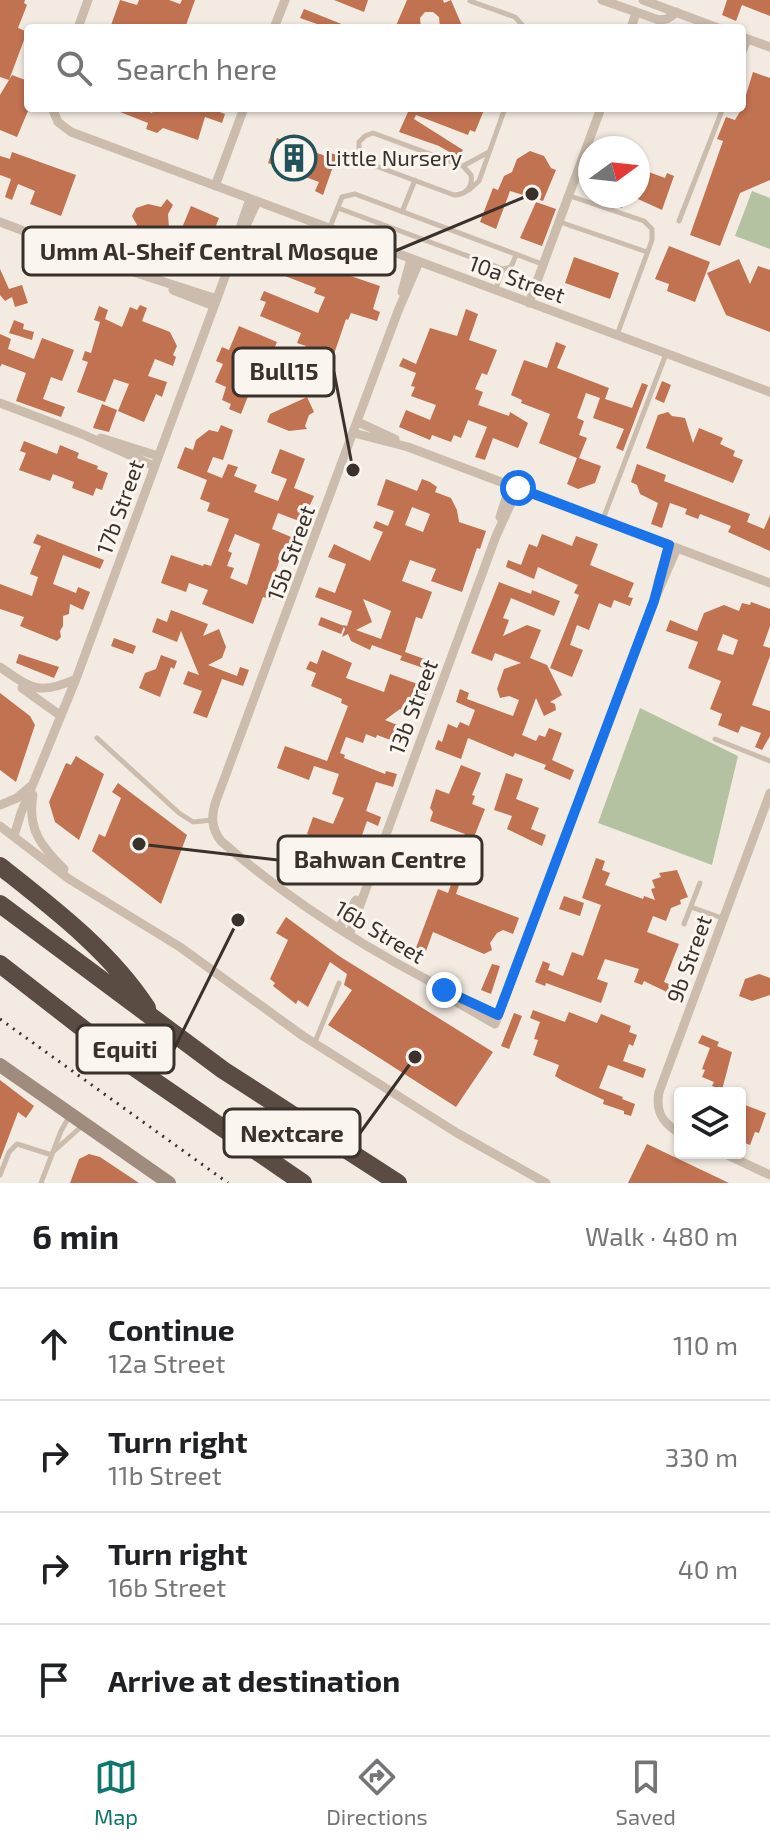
<!DOCTYPE html>
<html lang="en">
<head>
<meta charset="utf-8">
<style>
	:root { --surface:#fff; --page:#f6f6f6; --text:#202124; --muted:#757577; --line:#e0e0e0; --accent:#0f766e }
	body { margin:0; font-family:"Exo 2",sans-serif; background:var(--page); color:var(--text) }
	.controls { position:absolute; right:24px; bottom:24px; display:grid; overflow:hidden; border-radius:8px; box-shadow:0 2px 6px #0004 }
	.controls button { width:72px; height:72px; display:grid; place-items:center; padding:0; border:0; border-bottom:2px solid var(--line); background:var(--surface); color:var(--text); font:40px sans-serif }
	.compass { position:absolute; left:578px; top:136px; width:72px; height:72px; border-radius:50%; background:var(--surface); box-shadow:0 2px 6px #0004; rotate:75deg }
	.stop { position:absolute; width:24px; height:24px; margin:-18px; border:6px solid #1a73e8; border-radius:50%; background:#fff }
	.stop.end { background:#1a73e8; border-color:#fff; box-shadow:0 2px 8px #0008 }
	.list { margin:0; padding:0; list-style:none }
	h2 { display:flex; justify-content:space-between; align-items:center; height:104px; margin:0; padding:0 32px; font-size:34px }
	h2 small { font-size:26px; font-weight:400; color:var(--muted) }
	.list li { display:grid; grid-template-columns:52px 1fr auto; gap:24px; align-items:center; box-sizing:border-box; height:112px; padding:0 32px; border-top:2px solid var(--line) }
	.list b { display:block; font-size:30px; white-space:nowrap }
	.list p { margin:0; font-size:26px; white-space:nowrap; color:var(--muted) }
	.list em { font-size:26px; font-style:normal; color:var(--muted) }
	.icon { flex:none; width:44px; height:44px; fill:none; stroke:currentColor; stroke-width:2; stroke-linecap:round; stroke-linejoin:round }
	.map { position:relative; flex:none; width:770px; height:1183px; overflow:hidden }
	.search { position:absolute; background:var(--surface); box-shadow:0 2px 6px #0004; left:24px; right:24px; top:24px; height:88px; display:flex; align-items:center; gap:20px; box-sizing:border-box; padding:0 28px; border-radius:8px; color:var(--muted); font-size:30px }
	.sheet { height:552px; background:var(--surface) }
	nav { display:flex; justify-content:space-around; align-items:center; box-sizing:border-box; height:112px; border-top:2px solid var(--line); background:var(--surface); font-size:22px; color:var(--muted) }
	nav a { display:grid; justify-items:center; gap:4px }
	nav .on { color:var(--accent) }
	.map>svg:first-child { display:block }
	.green { fill:#b5c2a1 }
	.building { fill:#c17251; fill-rule:evenodd }
	.lines { fill:none; stroke-linecap:round; stroke-linejoin:round }
	.lane { stroke:#cbbcad; stroke-width:5 }
	.street { stroke:#cbbcad; stroke-width:9 }
	.secondary { stroke:#9f8c7e; stroke-width:14 }
	.highway { stroke:#5a4b43; stroke-width:18 }
	.rail { stroke:#3a312b; stroke-width:3; stroke-dasharray:2 6; stroke-linecap:butt }
	.route { stroke:#1a73e8; stroke-width:10 }
	.labels { text-anchor:middle; stroke-width:6; stroke-linejoin:round; paint-order:stroke }
	.poi-label { font-size:22px; fill:#3a312b; stroke:#faf5ee; text-anchor:start }
	.street-label { font-size:22px; fill:#3a312b; stroke:#faf5ee }
	.leader { fill:none; stroke:#3a312b; stroke-width:3 }
	.callout-dot { fill:#3a312b; stroke:#faf5ee; stroke-width:3 }
	.callout { fill:#faf5ee; stroke:#3a312b; stroke-width:3 }
	.callout-label { font-size:24px; text-anchor:middle; font-weight:bold; fill:#3a312b }
</style>
</head>
<body>
<div class="map">
<svg width="770" height="1183" viewBox="0 0 770 1183">
	<rect width="100%" height="100%" fill="#f3ebe1"/>
	<!-- green -->
	<path class="green" d="M752 191 770 198V249L735 236Z
		M640 708 738 756 712 865 598 823Z"/>
	<!-- building -->
	<path class="building" d="M0 0H25L24 3 27 5 18 28 28 32V42L24 40 9 80 0 77Z
		M120 0 137 5 139 0H169L180 4 182 0H195L185 28H110Z
		M334 0H368L364 12Z
		M407 0H443L444 3 451 0 463 28H440L439 17 433 12H425L420 18 421 28H395Z
		M727 0H770V16L742 5 736 21 722 15Z
		M304 9 349 27V28H315L317 24 300 18Z
		M753 72 770 78V180L740 193 720 246 690 235 723 141 717 139 726 117 735 120 742 108Z
		M12 75 28 81 26 95 28 96V111L17 137 0 130V95Z
		M110 108H140L152 113 154 108H209L225 114 222 123 205 117 198 140 163 128 157 133 146 129 148 123Z
		M398 108H479L484 110 475 132 470 130 468 135 416 115 414 119 463 150 458 157 439 146 399 132 408 112Z
		M277 138 328 157 330 153 337 155 323 195 315 191 319 182 268 163Z
		M530 151 544 156 551 168 556 170 543 201 510 191 496 229 480 222 493 188 498 190 504 176 512 172 517 159Z
		M12 152 76 175 61 216 30 204 35 191 18 184 12 200 5 197 11 179 0 175V156L10 159Z
		M638 168 665 178 667 173 674 176 662 210 638 199Z
		M587 196H627L622 208Z
		M167 199 173 205 168 214 169 228 161 234 162 242 151 244 154 226 138 237 132 231 137 225 132 216 136 208 148 204 161 207Z
		M536 202 556 209 542 246 520 238Z
		M191 206 219 218 215 228 223 231 211 259 207 257 200 276 168 262Z
		M324 241 332 244 328 256 334 259 330 269 380 286 373 309 380 312 377 321 351 313 348 320 346 319 321 392 294 381 306 346 297 343 301 333 260 316 266 302 260 300 264 291 318 313 325 297 314 293 316 288 272 271 277 259 286 263 291 250 317 260Z
		M669 246 710 262 695 302 667 291 669 284 655 279Z
		M574 257 619 273 610 299 565 283Z
		M739 259 750 284 758 266 770 270V332L726 315 707 273Z
		M0 269 9 289 22 285 28 303 15 307 12 297 5 301 0 295Z
		M140 305 147 308 142 321 170 332 177 346 173 355 176 357 173 366 155 359 148 376 167 382 162 397 156 394 144 422 118 411 129 384 114 379 105 402 77 392 88 362 82 360 85 351 91 353 100 322 94 320 99 306 108 310 105 319 122 327 130 307 137 310Z
		M466 309 478 314 469 340 497 350 487 375 482 373 475 389 483 392 478 405 509 416 510 412 528 423 518 448 493 438 485 460 475 457 487 427 468 420 461 438 454 435 451 442 432 435 430 440 399 427 406 410 430 420 436 405 411 396 415 387 411 386 416 373 399 366 403 358 416 364 430 328 457 336Z
		M14 320 24 324 23 329 34 332 32 340 9 333Z
		M239 326 277 342 261 379 270 382 267 391 252 386 241 414 229 409 231 404 222 400 226 387 215 382 223 364 216 361 222 347 229 350Z
		M0 334 11 339 8 349 34 359 42 338 74 350 62 381 51 377 43 399 65 407 61 417 16 401 26 373 2 364 0 367Z
		M556 342 566 346 557 368 609 388 605 399 632 408 642 383 648 385 623 451 616 448 624 429 593 418 600 398 586 393 577 418 584 421 579 435 587 438 579 458 601 466 595 483 578 489 567 484 577 458 539 443 550 414 521 403 522 400 511 395 524 360 547 368Z
		M662 381 671 385 664 403 655 399Z
		M307 397 314 412 309 415 305 426 307 429 289 431 267 422 270 414Z
		M102 404 117 410 109 432 93 428Z
		M668 412 672 416 685 418 693 443 699 428 723 438 720 444 735 451 733 456 743 460 733 483 646 448 658 415Z
		M221 425 233 430 223 460 213 457 207 472 222 478 228 464 238 467 234 476 257 485 254 492 278 501 287 479 271 473 280 449 305 459 294 488 314 496 310 505 306 504 299 521 278 513 272 529 296 539 292 548 288 547 285 554 282 553 274 576 277 577 273 600 263 597 253 624 202 604 208 590 189 583 186 592 161 583 171 555 203 566 204 564 211 566 229 519 207 511 210 503 200 499 207 480 177 468 185 447 193 450 196 440 209 430 218 432ZM235 534 260 544 247 585 230 578 234 568 227 566 232 553 228 551Z
		M24 441 57 454 60 445 79 453 77 458 98 466 97 469 108 473 102 490 96 488 93 496 72 488 74 482 53 474 50 481 19 470 26 453 20 451Z
		M637 464 666 475 664 481 750 514 747 522 764 529 770 515V551L728 532 731 526 700 514 698 519 685 514 687 509 670 503 662 528 651 524 658 503 640 494 637 485 631 482Z
		M386 479 417 491 422 479 430 482 437 487 435 492 451 498 457 510 459 522 486 531 480 549 477 548 462 592 431 581 436 569 410 560 402 581 432 592 422 619 416 617 405 652 438 664 435 672 400 660 402 656 372 645 370 650 351 641 348 634 342 637 345 629 343 625 347 626 352 611 315 597 319 587 335 593 346 564 328 557 334 544 370 561 383 532 373 528 376 521 388 526 394 511 377 505ZM412 507 430 514 423 532 405 525ZM363 599 391 611 381 639 356 630 372 622Z
		M37 534 104 560 100 569 63 555 53 584 76 593 78 587 90 592 83 610 70 604 69 614 63 616V626L60 631 61 637 57 641 20 626 24 617 0 609V584L32 596 38 577 30 574 41 546 33 543Z
		M542 534 572 546 576 536 598 544 590 565 634 583 628 597 633 598 630 606 614 600 611 608 599 603 589 630 577 625 570 645 583 650 572 677 550 668 579 595 574 593 578 585 538 567 534 579 506 567 508 560 521 565 529 544 537 547Z
		M499 582 531 594 532 590 560 601 554 616 511 598 503 618 509 620 503 636 527 625 541 630 530 658 547 665 562 695 550 702 555 704 556 710 544 716 536 698 522 735 536 741 539 735 545 737 549 728 562 733 552 760 574 770 570 780 544 769 546 765 515 753 513 757 468 738 461 759 435 749 438 740 442 742 448 724 457 728 460 722 469 726 475 710 456 702 460 689 469 693 467 699 513 716 519 700 509 696 500 698 497 689 504 669 521 663 495 653 492 661 471 653Z
		M751 602 770 609V626L763 646 770 648V656L752 705 770 711V736L762 750 755 747 761 733 741 726 738 733 718 725 722 714 710 709 721 681 688 668 698 642 666 631 670 620 697 631 704 613 724 605 739 611 742 603 750 605ZM723 634 738 640 733 655 717 650Z
		M171 610 208 624 203 636 219 629 226 647 222 658 208 665 237 676 240 667 249 670 243 686 222 679 207 718 193 713 202 691 183 684 188 671 199 675 181 631 177 642 152 632 157 618 167 622Z
		M321 617 344 626 341 634 318 625Z
		M114 638 136 646 133 654 111 646Z
		M322 650 352 663 346 678 384 692 390 674 429 688 417 716 400 709 385 720 402 727 396 742 377 735 376 738 366 734 363 743 346 737 340 753 345 755 344 758 385 774 386 771 397 774 393 787 376 782 366 811 381 817 378 826 367 821 346 881 323 872 320 880 294 870 300 856 324 865 329 849 309 842 311 836 307 834 313 817 333 824 344 798 332 794 339 774 314 766 309 780 277 768 285 746 327 761 348 706 341 703 342 699 311 686 316 673 306 669 310 661 317 664Z
		M19 654 59 667 54 678 16 663Z
		M161 655 177 661 174 669 171 667 160 697 139 688 145 673 156 669Z
		M0 693 30 716 35 725 16 782 0 770Z
		M76 756 104 774 79 840 55 822 49 802 66 763 71 765Z
		M461 765 481 773 472 795 475 796 472 804 485 809 469 850 460 846 465 834 430 821 433 812 430 808 436 789 449 794Z
		M506 773 523 779 516 799 539 808 531 829 546 835 542 846 507 829 512 816 494 810Z
		M118 783 187 835 161 904 92 851 99 834 105 837 121 798 112 792Z
		M596 858 605 861 602 870 610 873 605 885 643 899 644 896 655 900 651 889 655 888 652 880 661 877 659 873 677 870 688 897 680 900 681 904 671 908 666 921 653 916 647 932 679 944 664 982 681 989 677 997 644 981 642 985 634 982 639 969 605 959 597 979 608 983 601 1003 546 983 545 986 535 982 543 961 550 964 548 970 563 976 572 952 583 956 601 905 582 898Z
		M454 876 461 879 456 894 519 918 513 934 503 930 497 933 490 943 492 950 484 954 433 932 426 951 416 948 438 889 448 893Z
		M564 896 584 903 580 916 559 909Z
		M286 917 339 956 493 1052 456 1107 328 1025 352 990 344 985 347 974 330 962 308 1007 298 1000 296 1004 273 986 275 983 270 979 288 940 276 933Z
		M492 964 500 966 491 994 481 990Z
		M759 974 770 978V995L752 1001 739 996 745 979Z
		M533 1010 565 1022 569 1012 597 1023 601 1014 631 1026 629 1032 637 1035 633 1046 629 1044 623 1061 646 1069 643 1078 608 1065 599 1088 623 1097 622 1099 635 1104 631 1116 624 1114V1111L603 1104 604 1100 563 1081 555 1076 559 1065 533 1055 538 1040 534 1039 540 1022 530 1018Z
		M514 1013 522 1016 509 1049 501 1046Z
		M702 1035 719 1042 717 1046 732 1052 722 1090 712 1086 714 1082 702 1077 705 1070 702 1069 710 1048 698 1043Z
		M0 1080 34 1106 26 1118 18 1112 0 1160Z
		M740 1103 766 1113 759 1133 755 1132 750 1145 740 1141Z
		M647 1144 729 1183H628Z
		M89 1154 100 1157 139 1183H70L79 1159Z"/>
	<g class="lines">
		<!-- lane -->
		<path class="lane" d="M470 1 515 17 525 28
			M742 57 749 40
			M373 133 463 166 471 175C473 187 466 195 454 195L365 162 359 155V142L365 136Z
			M463 166 489 152
			M469 190 479 181 505 108
			M570 196 644 221 652 229V240L617 335
			M338 208 503 269 511 267 516 255
			M402 212 415 180
			M679 221 723 108
			M560 222 647 252
			M330 227 342 197 355 194 542 264
			M495 291 503 269
			M603 519 666 354
			M97 738 179 813 193 822 212 820
			M715 739 770 761
			M691 907 722 918
			M684 924 700 883
			M315 1042 339 983
			M54 1151 82 1126
			M0 1175 9 1152 17 1144 52 1155
			M41 1183 61 1131 70 1115"/>
		<!-- street -->
		<path class="street" d="M602 0 659 20 667 19 677 12
			M643 0 718 28
			M78 28 88 0
			M274 28 285 0
			M631 28 636 13
			M742 37 770 47
			M52 108 58 122 71 132 770 392
			M215 186 244 108
			M0 222 130 271 217 299
			M240 228 250 199
			M419 262 398 311 216 801C211 816 211 828 221 841 304 914 399 969 498 1015
			M173 290 214 306
			M402 292 411 259
			M529 303 601 108
			M0 403 82 434 154 466
			M358 422 395 439
			M354 433 408 447 770 583
			M101 438 158 456
			M500 517 510 486
			M658 582 669 545
			M0 667C31 688 38 696 76 679
			M22 688 61 716
			M33 795C27 829 41 846 64 869
			M0 805 17 798 31 786
			M0 826 69 879 180 947 303 1036 457 1133 546 1183
			M14 836 21 813 76 679 236 247 257 202
			M339 928 356 900
			M349 935 496 536 518 488
			M453 1000 495 1024 654 601 677 548
			M680 1133C663 1124 655 1112 659 1092L770 793
			M723 1153 770 1175"/>
		<!-- secondary -->
		<path class="secondary" d="M0 1065 169 1183"/>
		<!-- highway -->
		<path class="highway" d="M0 866C53 908 110 951 147 1008
			M0 904 223 1070 398 1183
			M0 964 122 1059 303 1183"/>
		<!-- rail -->
		<path class="rail" d="M0 1019 228 1183"/>
	</g>
	<g class="lines">
		<!-- route -->
		<path class="route" d="M444 990 498 1015 654 601 669 545 518 488"/>
	</g>
	<!-- icons -->
	<defs>
		<g id="building-ring" transform="scale(2.3)"><circle r="9.5" fill="#faf5ee" stroke="#22535a" stroke-width="1.5"/><path d="M-4-6H4V6H1V3H-1V6H-4ZM-2.5-4.3h1.7v1.8h-1.7ZM.8-4.3h1.7v1.8H.8ZM-2.5-1h1.7V.8h-1.7ZM.8-1h1.7V.8H.8Z" fill="#22535a"/></g>
	</defs>
	<g fill-rule="evenodd">
		<use href="#building-ring" x="294" y="158"/>
	</g>
	<g class="labels">
		<!-- poi labels -->
		<g class="poi-label">
			<text x="325" y="166">Little Nursery</text>
		</g>
		<!-- street labels -->
		<g class="street-label">
			<text transform="translate(517 279) rotate(20)" y="8">10a Street</text>
			<text transform="translate(120 507) rotate(-70)" y="8">17b Street</text>
			<text transform="translate(291 553) rotate(-70)" y="8">15b Street</text>
			<text transform="translate(413 707) rotate(-69)" y="8">13b Street</text>
			<text transform="translate(380 932) rotate(31)" y="8">16b Street</text>
			<text transform="translate(689 959) rotate(-70)" y="8">9b Street</text>
		</g>
	</g>
	<!-- callouts -->
	<path class="leader" d="M532 194L395 251M353 470L334 372M139 844L278 860M238 920L174 1049M415 1057L360 1133"/>
	<g class="callout-dot">
		<circle cx="532" cy="194" r="8"/>
		<circle cx="353" cy="470" r="8"/>
		<circle cx="139" cy="844" r="8"/>
		<circle cx="238" cy="920" r="8"/>
		<circle cx="415" cy="1057" r="8"/>
	</g>
	<g class="callout">
		<rect x="23" y="227" width="372" height="48" rx="8"/>
		<rect x="233" y="348" width="101" height="48" rx="8"/>
		<rect x="278" y="836" width="204" height="48" rx="8"/>
		<rect x="77" y="1025" width="97" height="48" rx="8"/>
		<rect x="224" y="1109" width="136" height="48" rx="8"/>
	</g>
	<g class="callout-label">
		<text x="209" y="260">Umm Al-Sheif Central Mosque</text>
		<text x="284" y="380">Bull15</text>
		<text x="380" y="868">Bahwan Centre</text>
		<text x="125" y="1058">Equiti</text>
		<text x="292" y="1142">Nextcare</text>
	</g>
</svg>
<div class="controls">
<button><svg class="icon" aria-label="layers" viewBox="0 0 24 24"><path d="M12 4l9 5-9 5-9-5zM3 14l9 5 9-5"/></svg></button>
</div>
<svg class="compass" viewBox="-18 -18 36 36"><path d="M0-13l5 13h-10z" fill="#e53935"/><path d="M0 13l5-13h-10z" fill="#757577"/></svg>
<div class="stop" style="left:518px;top:488px"></div>
<div class="stop end" style="left:444px;top:990px"></div>
<div class="search"><svg class="icon" aria-label="search" viewBox="0 0 24 24"><circle cx="10" cy="10" r="6"/><path d="M15 15l6 6"/></svg>Search here</div>
</div>
<section class="sheet">
<h2>6 min<small>Walk · 480 m</small></h2>
<ul class="list">
<li><svg class="icon" aria-label="ahead" viewBox="0 0 24 24"><path d="M12 20V5M6 11l6-6 6 6"/></svg><div><b>Continue</b><p>12a Street</p></div><em>110 m</em></li>
<li><svg class="icon" aria-label="right" viewBox="0 0 24 24"><path d="M7 20v-9h11M14 6l5 5-5 5"/></svg><div><b>Turn right</b><p>11b Street</p></div><em>330 m</em></li>
<li><svg class="icon" aria-label="right" viewBox="0 0 24 24"><path d="M7 20v-9h11M14 6l5 5-5 5"/></svg><div><b>Turn right</b><p>16b Street</p></div><em>40 m</em></li>
<li><svg class="icon" aria-label="arrive" viewBox="0 0 24 24"><path d="M6 21V4h12l-3 4 3 4H6"/></svg><div><b>Arrive at destination</b></div></li>
</ul>
</section>
<nav>
<a class="on"><svg class="icon" aria-label="map" viewBox="0 0 24 24"><path d="M3 6l6-2 6 2 6-2v14l-6 2-6-2-6 2zM9 4v14M15 6v14"/></svg>Map</a>
<a><svg class="icon" aria-label="directions" viewBox="0 0 24 24"><path d="M12 3l9 9-9 9-9-9zM9 14v-3h6M13 9l2 2-2 2"/></svg>Directions</a>
<a><svg class="icon" aria-label="saved" viewBox="0 0 24 24"><path d="M7 4h10v16l-5-4-5 4z"/></svg>Saved</a>
</nav>
</body>
</html>
